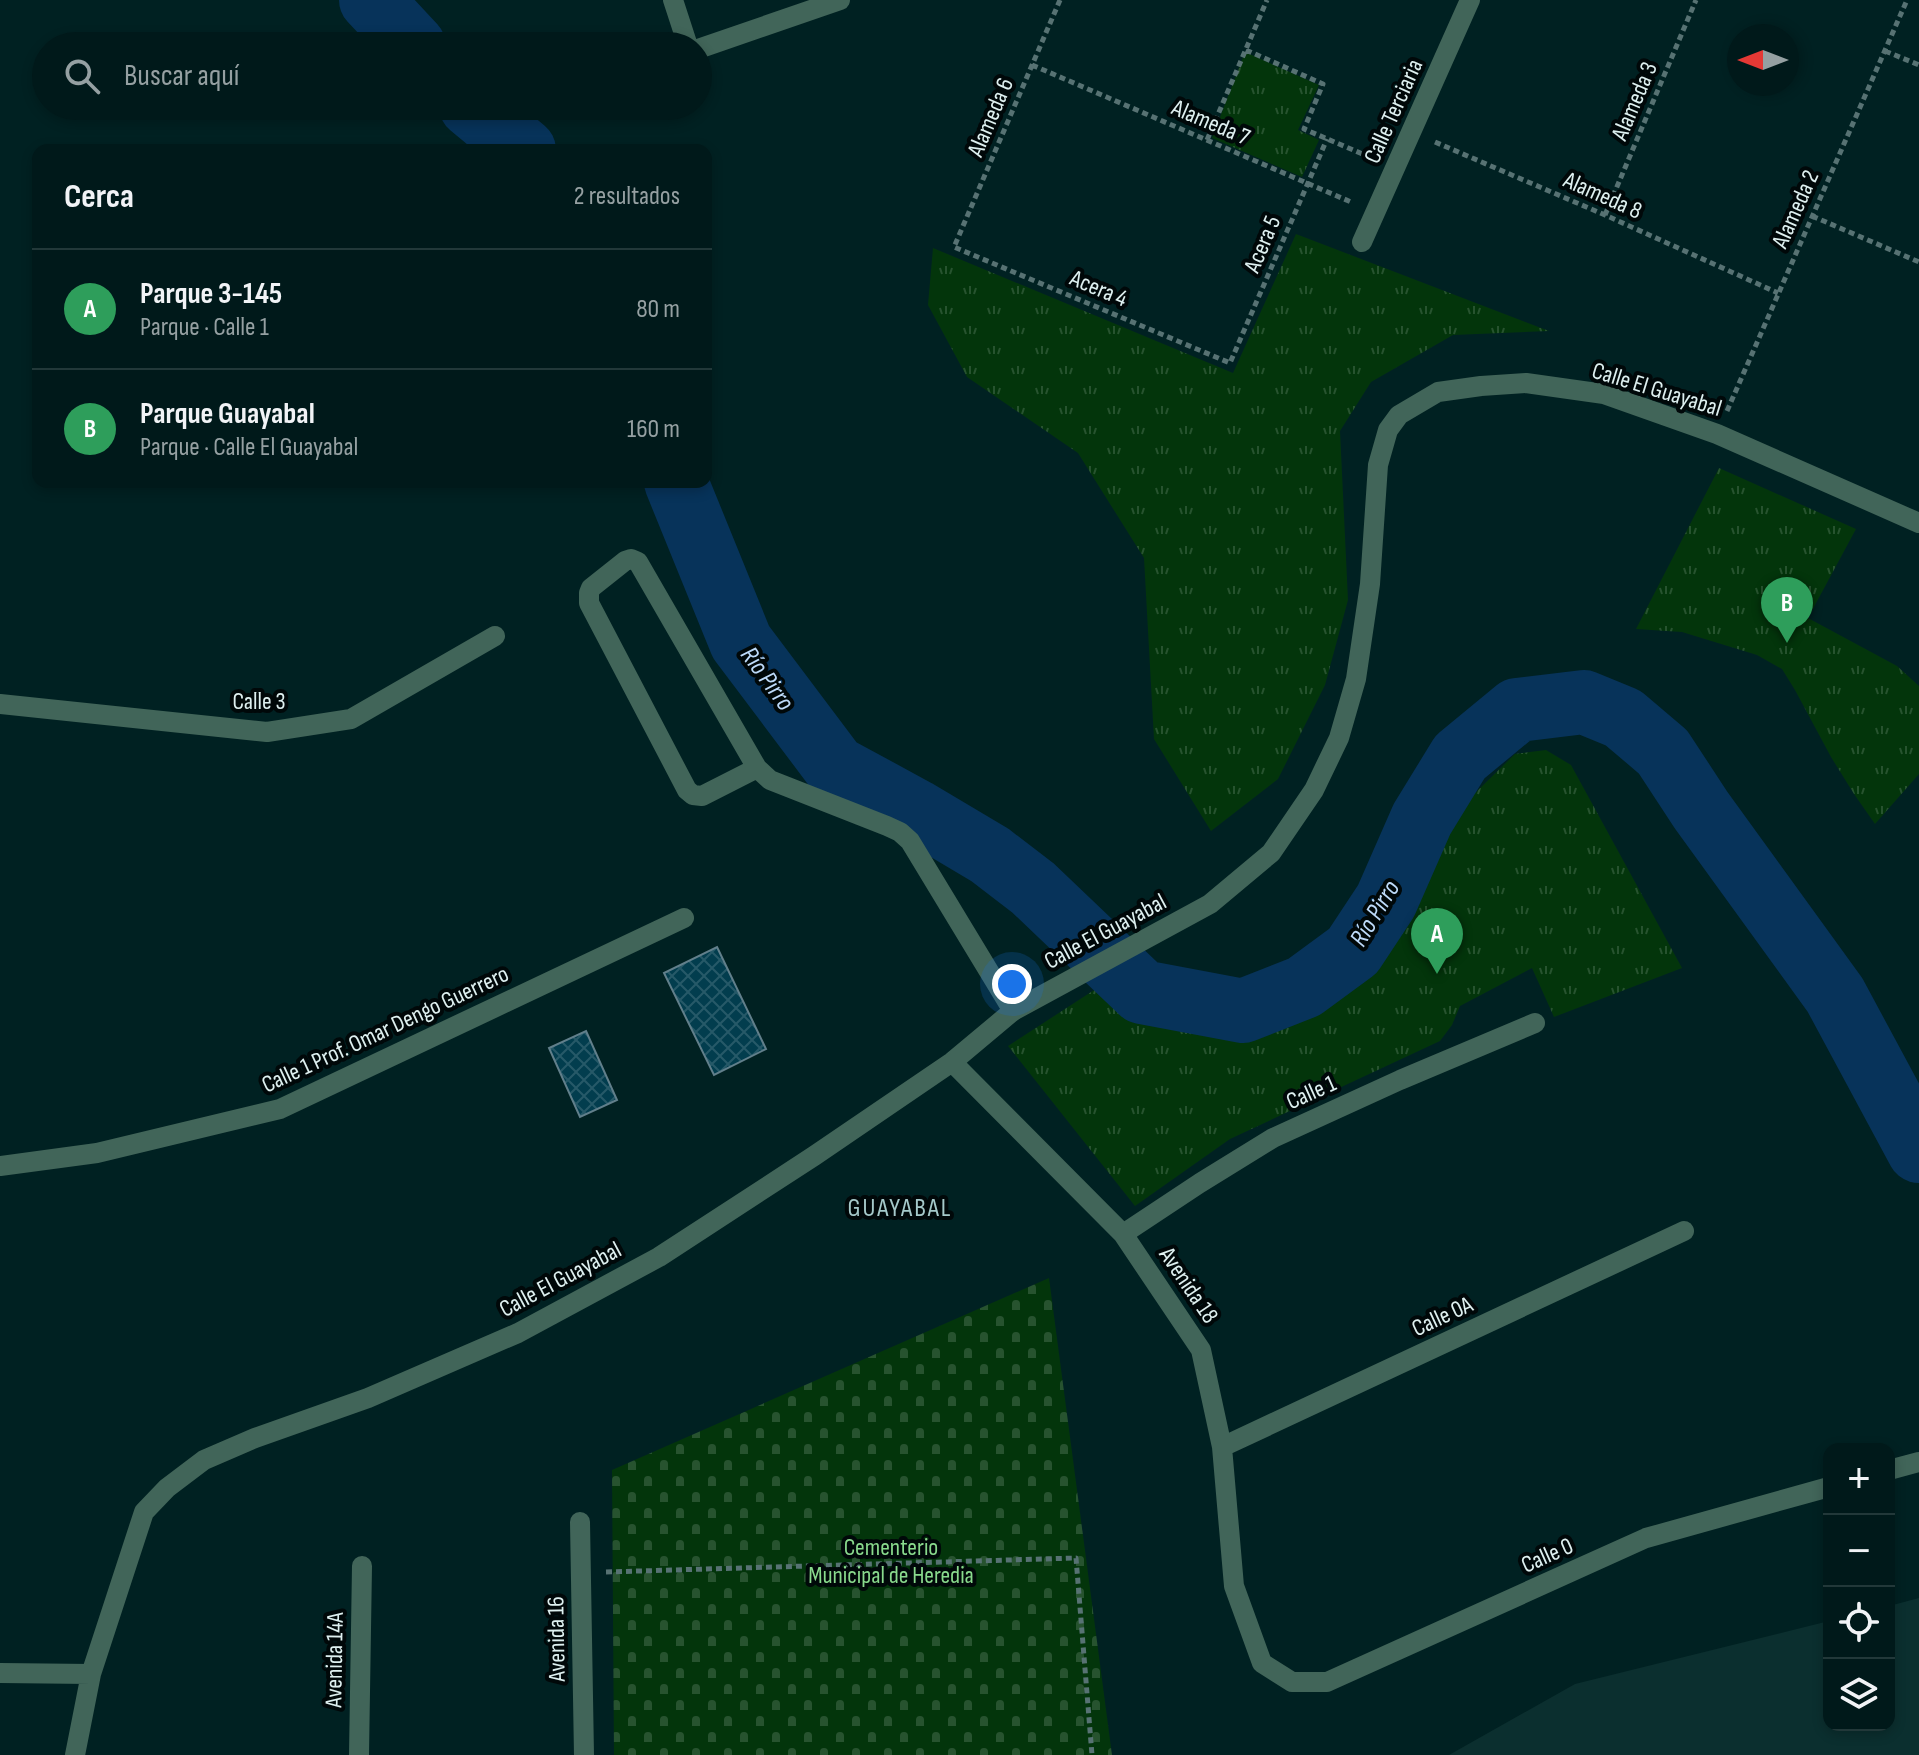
<!DOCTYPE html>
<html lang="es">
<head>
<meta charset="utf-8">
<style>
	:root { --surface:#00191a; --page:#0e2627; --text:#f1f3f6; --muted:#95a0a2; --line:#223839; --accent:#db2777 }
	body { margin:0; font-family:"Sofia Sans Condensed",sans-serif; background:var(--page); color:var(--text) }
	.controls { position:absolute; right:24px; bottom:24px; display:grid; overflow:hidden; border-radius:16px; box-shadow:0 4px 12px #0003 }
	.controls button { width:72px; height:72px; display:grid; place-items:center; padding:0; border:0; border-bottom:2px solid var(--line); background:var(--surface); color:var(--text); font:40px sans-serif }
	.compass { position:absolute; left:1727px; top:24px; width:72px; height:72px; border-radius:50%; background:var(--surface); box-shadow:0 4px 12px #0003; rotate:270deg }
	.you { position:absolute; left:1012px; top:984px; width:28px; height:28px; margin:-20px; border:6px solid #fff; border-radius:50%; background:#1a73e8; box-shadow:0 0 0 12px #1a73e833 }
	.badge { display:grid; place-items:center; width:52px; height:52px; border-radius:50%; background:var(--accent); color:#fff; font-size:26px; font-weight:700 }
	.pin { position:absolute; translate:-50% -66px; filter:drop-shadow(0 2px 4px #0008) }
	.pin::after { content:''; position:absolute; top:42px; width:28px; height:24px; background:inherit; clip-path:polygon(0 0,100% 0,50% 100%) }
	.list { margin:0; padding:0; list-style:none }
	h2 { display:flex; justify-content:space-between; align-items:center; height:104px; margin:0; padding:0 32px; font-size:34px }
	h2 small { font-size:26px; font-weight:400; color:var(--muted) }
	.list li { display:grid; grid-template-columns:52px 1fr auto; gap:24px; align-items:center; box-sizing:border-box; height:120px; padding:0 32px; border-top:2px solid var(--line) }
	.list b { display:block; font-size:30px; white-space:nowrap }
	.list p { margin:0; font-size:26px; white-space:nowrap; color:var(--muted) }
	.list em { font-size:26px; font-style:normal; color:var(--muted) }
	.icon { flex:none; width:44px; height:44px; fill:none; stroke:currentColor; stroke-width:2; stroke-linecap:round; stroke-linejoin:round }
	.map { position:relative; flex:none; width:1919px; height:1755px; overflow:hidden }
	.search { position:absolute; background:var(--surface); box-shadow:0 4px 12px #0003; left:32px; top:32px; width:680px; height:88px; display:flex; align-items:center; gap:20px; box-sizing:border-box; padding:0 28px; border-radius:44px; color:var(--muted); font-size:30px }
	.panel { position:absolute; background:var(--surface); box-shadow:0 4px 12px #0003; left:32px; top:144px; width:680px; height:344px; border-radius:16px }
	.map>svg:first-child { display:block }
	.built { fill:#0b2f2f }
	.cemetery { fill:url(#cemetery-stones) }
	.park { fill:url(#park-tufts) }
	.lines { fill:none; stroke-linecap:round; stroke-linejoin:round }
	.river { stroke:#07335a; stroke-width:64 }
	.building { fill:url(#building-cross-hatch); stroke:#617f8b; stroke-width:2 }
	.path { stroke:#577273; stroke-width:5; stroke-dasharray:6 4; stroke-linecap:butt }
	.lane { stroke:#416559; stroke-width:20 }
	.street { stroke:#416559; stroke-width:20 }
	.labels { text-anchor:middle; stroke-width:8; stroke-linejoin:round; paint-order:stroke }
	.street-label { font-size:24px; fill:#def0f0; stroke:#000809 }
	.park-label { font-size:24px; fill:#89da8d; stroke:#000809 }
	.water-label { font-size:26px; font-style:italic; fill:#bddaf9; stroke:#000809 }
	.neighbourhood-label { font-size:26px; letter-spacing:2px; fill:#a5c9ca; stroke:#000809 }
</style>
</head>
<body>
<div class="map">
<svg width="1919" height="1755" viewBox="0 0 1919 1755">
	<defs>
		<pattern id="cemetery-stones" width="16" height="16" patternUnits="userSpaceOnUse" patternTransform="scale(2)"><rect width="16" height="16" fill="#03350b"/><path d="M2 7V4a2 2 0 0 1 4 0v3zM10 15v-3a2 2 0 0 1 4 0v3z" fill="#27532f"/></pattern>
		<pattern id="park-tufts" width="24" height="20" patternUnits="userSpaceOnUse" patternTransform="scale(2)"><rect width="24" height="20" fill="#03350b"/><path d="M3 7l-1-3M5 7V3M7 7l1-3M15 17l-1-3M17 17v-4M19 17l1-3" fill="none" stroke="#27532f"/></pattern>
		<pattern id="building-cross-hatch" width="8" height="8" patternUnits="userSpaceOnUse" patternTransform="scale(2)"><rect width="8" height="8" fill="#023d4e"/><path d="M0 0l8 8M0 8l8-8" fill="none" stroke="#265968"/></pattern>
	</defs>
	<rect width="100%" height="100%" fill="#002122"/>
	<!-- built -->
	<path class="built" d="M1919 1598V1755H1449L1575 1684 1829 1621V1725H1889V1606Z"/>
	<!-- cemetery -->
	<path class="cemetery" d="M1049 1278 1112 1755H614L612 1470Z"/>
	<!-- park -->
	<path class="park" d="M1245 52 1319 85 1298 130 1319 140 1302 177 1212 138Z
		M1296 234 1549 331 1453 335 1371 382 1340 431 1348 600 1325 685 1278 779 1211 831 1154 739 1144 558 1078 453 967 377 928 305 933 248 1233 373Z
		M1719 468 1856 529 1808 618 1897 666 1919 686V774L1875 824 1854 794 1831 757 1795 690 1782 669 1757 655 1682 632 1636 629Z
		M1546 750 1571 765 1682 968 1554 1017 1532 968 1460 1006 1452 1025 1440 1041 1230 1139 1135 1206 1008 1046 1108 981 1159 1015 1214 1026 1276 1014 1335 993 1378 952 1414 889 1473 795 1515 754Z"/>
	<g class="lines">
		<!-- river -->
		<path class="river" d="M371 0 414 46
			M471 106 524 150
			M676 482 741 642 835 767 916 811 990 855 1033 888 1142 992 1243 1011 1304 987 1353 951 1386 901 1422 819 1460 757 1517 710 1584 702 1623 718 1663 752 1701 810 1835 995 1919 1151"/>
	</g>
	<!-- building -->
	<path class="building" d="M717 947 766 1049 714 1075 664 973Z
		M586 1031 617 1100 580 1117 549 1048Z"/>
	<g class="lines">
		<!-- path -->
		<path class="path" d="M1060 0 954 247 1230 363 1327 139
			M1246 50 1323 84 1304 129 1372 158
			M1885 51 1919 65
			M1032 65 1351 202
			M1207 140 1267 0
			M1435 142 1605 215 1778 293
			M1605 215 1696 0
			M1812 216 1919 262
			M1727 411 1907 0
			M606 1572 1076 1558 1092 1755"/>
		<!-- lane -->
		<path class="lane" d="M757 768 702 796 693 795 687 790 589 603V593L591 588 625 561 631 559 638 562 757 768 770 780 887 826 900 832 910 841 1013 1011"/>
		<!-- street -->
		<path class="street" d="M673 0 688 46
			M698 49 840 0
			M1362 242 1470 0
			M0 704 267 732 351 719 495 636
			M952 1062 1123 1234 1201 1350 1222 1447 1234 1586 1262 1663 1292 1682H1327L1646 1538 1829 1487
			M0 1166 97 1153 280 1109 684 918
			M1123 1234 1200 1183 1273 1138 1400 1080 1535 1023
			M1222 1447 1684 1231
			M1889 1470 1919 1462
			M580 1522 584 1755
			M0 1673 91 1674
			M75 1755 91 1674 144 1512 167 1488 204 1460 255 1438 368 1398 518 1333 659 1257 814 1156 952 1062 1013 1011 1210 904 1271 853 1314 790 1339 738 1356 679 1370 584 1378 465 1388 430 1399 415 1438 392 1481 386 1526 383 1604 394 1717 434 1919 523
			M359 1755 362 1566"/>
	</g>
	<g class="labels">
		<!-- street labels -->
		<g class="street-label">
			<text transform="translate(1634 101) rotate(-67)" y="8">Alameda 3</text>
			<text transform="translate(1393 111) rotate(-66)" y="8">Calle Terciaria</text>
			<text transform="translate(990 117) rotate(-67)" y="8">Alameda 6</text>
			<text transform="translate(1211 122) rotate(23)" y="8">Alameda 7</text>
			<text transform="translate(1603 195) rotate(24)" y="8">Alameda 8</text>
			<text transform="translate(1795 209) rotate(-66)" y="8">Alameda 2</text>
			<text transform="translate(1262 244) rotate(-67)" y="8">Acera 5</text>
			<text transform="translate(1099 288) rotate(23)" y="8">Acera 4</text>
			<text transform="translate(1657 389) rotate(17)" y="8">Calle El Guayabal</text>
			<text x="259" y="709">Calle 3</text>
			<text transform="translate(1105 931) rotate(-28)" y="8">Calle El Guayabal</text>
			<text transform="translate(385 1029) rotate(-25)" y="8">Calle 1 Prof. Omar Dengo Guerrero</text>
			<text transform="translate(1311 1092) rotate(-24)" y="8">Calle 1</text>
			<text transform="translate(560 1279) rotate(-28)" y="8">Calle El Guayabal</text>
			<text transform="translate(1189 1285) rotate(56)" y="8">Avenida 18</text>
			<text transform="translate(1442 1316) rotate(-25)" y="8">Calle 0A</text>
			<text transform="translate(1547 1555) rotate(-24)" y="8">Calle 0</text>
			<text transform="translate(556 1639) rotate(-91)" y="8">Avenida 16</text>
			<text transform="translate(334 1660) rotate(-89)" y="8">Avenida 14A</text>
		</g>
		<!-- park labels -->
		<g class="park-label">
			<text x="891" y="1555">Cementerio<tspan x="891" dy="28">Municipal de Heredia</tspan></text>
		</g>
		<!-- water labels -->
		<g class="water-label">
			<text transform="translate(768 678) rotate(54)" y="9">Río Pirro</text>
			<text transform="translate(1374 913) rotate(-59)" y="9">Río Pirro</text>
		</g>
		<!-- neighbourhood labels -->
		<g class="neighbourhood-label">
			<text x="900" y="1216">GUAYABAL</text>
		</g>
	</g>
</svg>
<div class="controls">
<button>+</button>
<button>−</button>
<button><svg class="icon" aria-label="locate" viewBox="0 0 24 24"><circle cx="12" cy="12" r="6"/><path d="M12 2v4M12 18v4M2 12h4M18 12h4"/></svg></button>
<button><svg class="icon" aria-label="layers" viewBox="0 0 24 24"><path d="M12 4l9 5-9 5-9-5zM3 14l9 5 9-5"/></svg></button>
</div>
<svg class="compass" viewBox="-18 -18 36 36"><path d="M0-13l5 13h-10z" fill="#e53935"/><path d="M0 13l5-13h-10z" fill="#95a0a2"/></svg>
<div class="you"></div>
<div class="pin badge" style="left:1437px;top:974px;background:#2e9e5b">A</div>
<div class="pin badge" style="left:1787px;top:643px;background:#2e9e5b">B</div>
<div class="search"><svg class="icon" aria-label="search" viewBox="0 0 24 24"><circle cx="10" cy="10" r="6"/><path d="M15 15l6 6"/></svg>Buscar aquí</div>
<section class="panel">
<h2>Cerca<small>2 resultados</small></h2>
<ul class="list">
<li><span class="badge" style="background:#2e9e5b">A</span><div><b>Parque 3-145</b><p>Parque · Calle 1</p></div><em>80 m</em></li>
<li><span class="badge" style="background:#2e9e5b">B</span><div><b>Parque Guayabal</b><p>Parque · Calle El Guayabal</p></div><em>160 m</em></li>
</ul>
</section>
</div>
</body>
</html>
